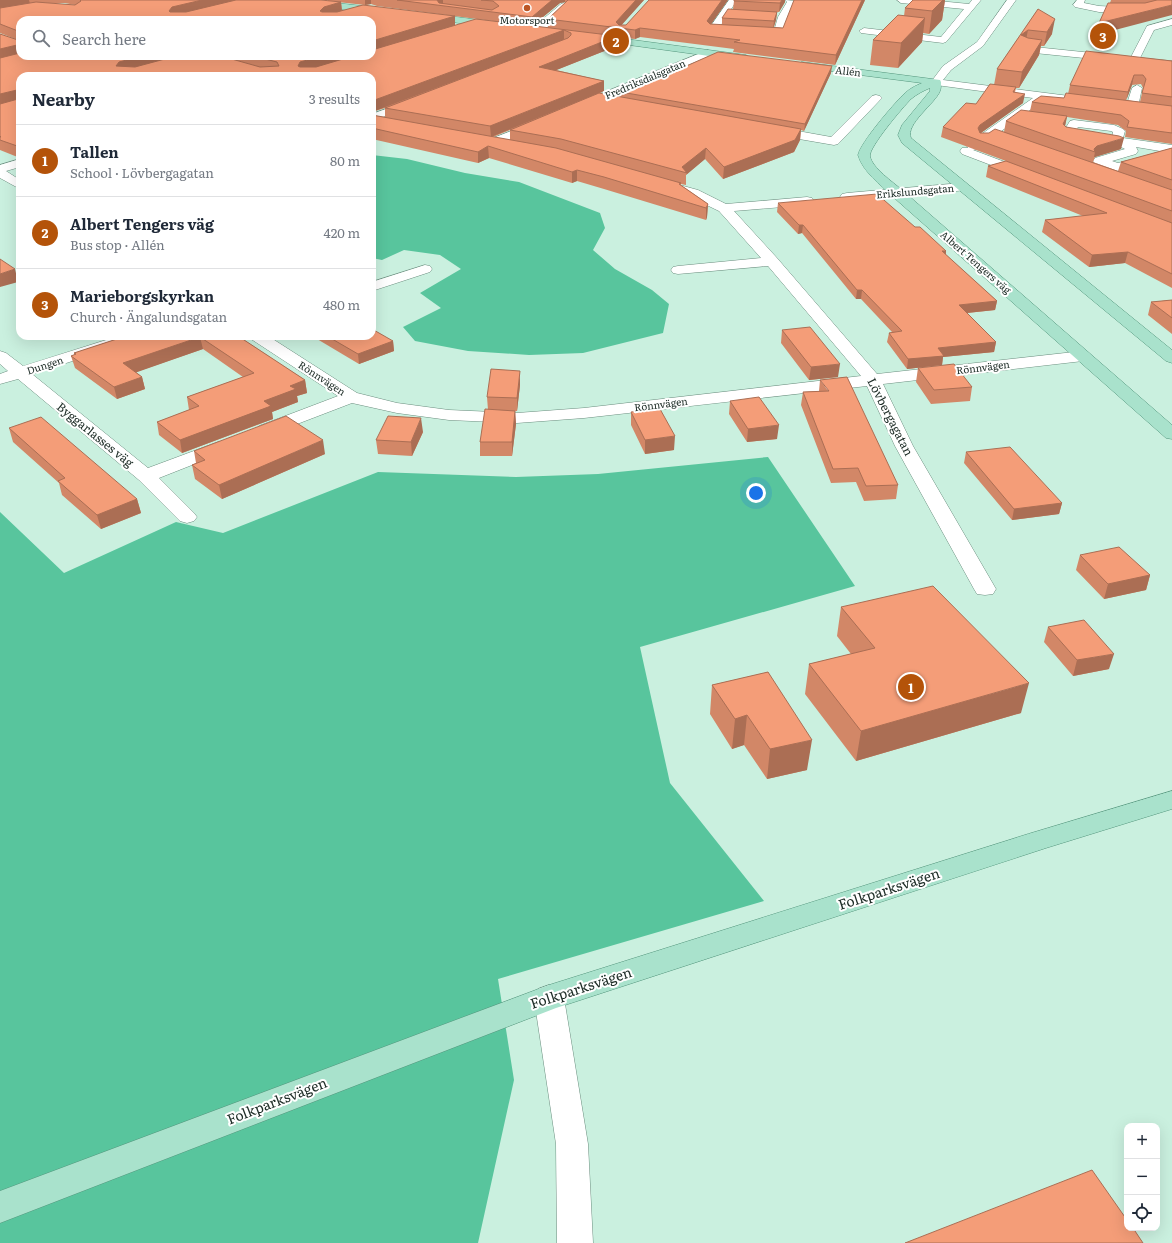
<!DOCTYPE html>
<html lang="en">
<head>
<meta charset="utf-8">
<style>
	:root { --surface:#fff; --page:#f2f2f3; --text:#1f2937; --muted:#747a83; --line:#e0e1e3; --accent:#b45309 }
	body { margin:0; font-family:Literata,serif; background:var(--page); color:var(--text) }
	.controls { position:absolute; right:12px; bottom:12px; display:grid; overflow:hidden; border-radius:8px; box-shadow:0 4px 16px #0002 }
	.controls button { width:36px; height:36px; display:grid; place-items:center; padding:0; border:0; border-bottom:1px solid var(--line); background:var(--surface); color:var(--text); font:20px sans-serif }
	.you { position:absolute; left:756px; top:493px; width:14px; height:14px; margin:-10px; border:3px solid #fff; border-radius:50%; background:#1a73e8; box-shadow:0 0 0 6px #1a73e833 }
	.badge { display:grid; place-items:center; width:26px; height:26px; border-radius:50%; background:var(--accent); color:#fff; font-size:13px; font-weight:700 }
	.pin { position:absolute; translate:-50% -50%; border:2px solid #fff; box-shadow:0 1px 4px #0006 }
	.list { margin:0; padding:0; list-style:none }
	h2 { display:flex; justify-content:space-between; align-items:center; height:52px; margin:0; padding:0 16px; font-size:17px }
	h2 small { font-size:13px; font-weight:400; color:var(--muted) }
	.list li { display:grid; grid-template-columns:26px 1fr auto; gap:12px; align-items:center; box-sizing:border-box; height:72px; padding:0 16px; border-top:1px solid var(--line) }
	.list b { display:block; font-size:15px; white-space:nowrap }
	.list p { margin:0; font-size:13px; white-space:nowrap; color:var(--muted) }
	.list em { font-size:13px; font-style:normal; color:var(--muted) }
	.icon { flex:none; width:22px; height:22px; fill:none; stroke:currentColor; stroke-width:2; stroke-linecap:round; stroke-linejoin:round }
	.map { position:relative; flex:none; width:1172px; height:1243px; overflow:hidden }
	.search { position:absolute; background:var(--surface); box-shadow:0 4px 16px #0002; left:16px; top:16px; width:360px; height:44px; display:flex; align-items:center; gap:10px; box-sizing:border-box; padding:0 14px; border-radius:12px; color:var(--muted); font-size:15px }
	.panel { position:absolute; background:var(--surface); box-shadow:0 4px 16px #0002; left:16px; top:72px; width:360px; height:268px; border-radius:12px }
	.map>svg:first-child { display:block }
	.forest { fill:#58c59d }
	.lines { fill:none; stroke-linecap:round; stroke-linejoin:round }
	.minor-casing { stroke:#6b8e7f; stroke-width:1 }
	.major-casing { stroke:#54967d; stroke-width:1 }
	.minor { fill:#fff; fill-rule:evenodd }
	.major { fill:#a9e2cc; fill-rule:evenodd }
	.wall { fill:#d28767; fill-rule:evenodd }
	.shaded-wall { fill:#ab6e54 }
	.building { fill:#f49d78; stroke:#ab6e54 }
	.poi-dot { fill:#bb5625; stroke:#fff; stroke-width:1.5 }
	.labels { text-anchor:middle; stroke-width:4; stroke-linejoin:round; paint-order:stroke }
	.far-poi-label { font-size:10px; fill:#202f29; stroke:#fff }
	.far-street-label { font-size:10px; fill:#202f29; stroke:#fff }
	.street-label { font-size:12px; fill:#202f29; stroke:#fff }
	.near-street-label { font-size:14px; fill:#202f29; stroke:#fff }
</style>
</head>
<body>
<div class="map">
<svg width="1172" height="1243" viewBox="0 0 1172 1243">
	<rect width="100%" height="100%" fill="#caf0df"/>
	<!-- forest -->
	<path class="forest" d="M372 155 407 159 465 173 519 182 600 213 605 228 593 250 615 269 652 290 669 304 663 333 583 353 529 355 468 351 415 341 403 327 441 308 420 293 461 269 440 255 404 250 382 260 372 258Z
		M768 457 855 586 640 647 670 783 764 901 498 979 514 1080 478 1243H0V512L64 573 176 522 223 533 378 472 516 477 598 474Z"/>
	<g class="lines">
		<!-- minor casing -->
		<g class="minor-casing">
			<path id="minor" d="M729 0H737L719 28 774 31 778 17 787 2 785 0 796 1 788 17 781 36 710 32 708 30Z
				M897 0H928L969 4 972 0H981L946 42 943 43 861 33 859 31 864 28 941 37 964 9 901 3Z
				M1007 0H1016L983 46 951 70 943 80 1093 99 1099 102 1093 105 1045 99 977 149 973 150 1029 171 1031 174 1029 177 1025 178 962 154 960 151 962 148H968L967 146 969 143 1033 98 936 85 931 82 943 66 977 42Z
				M1077 0H1085L1084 3 1099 6 1135 8 1140 11 1135 14 1099 12 1075 7 1073 5Z
				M564 3 569 6 567 8C559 16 544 35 532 32L530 30 561 4Z
				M1172 19V25L1154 30 1140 58 1172 61V67L1025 52 1020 49 1025 46 1131 57 1147 26Z
				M708 50 713 53 712 55 586 107H578L576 105 578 103Z
				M1137 85 1142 88 1138 107 1132 110 1128 109 1126 107 1132 88Z
				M876 95 880 96 882 98 880 100 838 144 834 145 770 134 766 132 764 130 766 128 770 126 831 137 872 96Z
				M414 99 418 100 420 102 418 104 372 121V114Z
				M1074 120 1114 125 1123 129 1125 131 1123 138 1172 145V153L1136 147 1138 151 1136 154 1112 161 1118 163 1150 155 1154 156 1156 159 1154 162 1117 171 1095 164 1093 161 1095 158 1125 149 1117 145 1064 136 1062 134 1070 121ZM1078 127 1111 131 1113 132 1112 137 1075 132Z
				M537 121 541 122 543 124 541 126 496 146H488L486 143 488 140Z
				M20 159V167L6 171 20 180V189L0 178V165Z
				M665 181 698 190 726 204 807 197 812 198 814 201 812 204 807 205 734 211 777 258 877 374 1083 351 1089 353 1091 356 1089 359 1083 361 883 384 913 446 996 589 993 594 985 595 977 594 974 589 895 446 867 386 584 418 517 423 449 420 397 413 352 403 271 434 265 435 259 434 256 430 259 426 338 396 251 339 249 336H268L357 393 397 403 449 410 517 413 584 408 861 376 768 266 678 274 673 273 671 270 673 267 678 266 761 258 719 211 688 196 660 188 659 185 660 182Z
				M962 183 967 184 968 187 967 190 847 201 842 200 840 197 842 194 847 193Z
				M425 265 430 266 432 269 430 272 372 291V282Z
				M119 336H143L141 339 32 374 148 468 218 442 224 441 230 442 233 446 230 450 159 478 194 513 197 517 194 521 187 523 180 521 139 480 18 379 0 384V374L8 371 0 364V351L6 353 23 366Z
				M549 985 560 989 564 998 588 1144 593 1243H557L556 1144 534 998 538 989Z"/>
		</g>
		<!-- major casing -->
		<g class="major-casing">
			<path id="major" d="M282 0H309L381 8 386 11 381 14 286 3Z
				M425 13 496 22 501 25 496 28 422 18 420 16Z
				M588 34 746 55 751 58 746 61 585 39 583 37 585 35Z
				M802 62 940 80 941 82C941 85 941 89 940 91 935 104 905 124 911 138L1172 350V363L1166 361 902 143 898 135 902 125 930 91V88C923 91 917 94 911 99 903 107 869 147 870 156 872 168 893 182 902 190L1172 425V439L1166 438 892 196C880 184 863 172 858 155 861 142 893 105 903 95 909 89 915 86 922 83L798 67 797 65Z
				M1172 791V809L1046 848 556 1008 0 1223V1191L549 985 1028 834Z"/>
		</g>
		<!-- minor -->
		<use href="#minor" class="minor"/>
		<!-- major -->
		<use href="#major" class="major"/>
	</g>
	<!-- wall -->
	<path class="wall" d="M0 0H234L341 2 342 11 455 16V25L548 28V19L566 2H565L560 3 532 26 377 6 371 4 365 5 328 1V0H644L621 25H626L728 0 711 24 722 25V18L733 9 734 1 785 2 779 12H777L776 20 774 27 783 28 865 0 835 65 733 52 734 49 640 37 635 39 617 37V46L556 70 604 81V91L600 93 615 95V91L628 90 648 83 831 73 804 131 801 130 800 140 794 152 723 179 705 159 686 175V185L681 184V185L708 204 707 217 706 220 604 189 577 181 572 183 489 158 478 163 372 139V115L385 117V108L372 112V76H20V158L0 150V34L18 40 0 33ZM48 3H65L75 5ZM20 20H372V56H20ZM537 119 510 130V140L493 137Z
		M945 0 942 20 929 34 923 33 922 42 898 68 870 65 873 40 904 16 905 8Z
		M1111 0H1172L1096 35 1099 23 1110 3Z
		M1038 9 1052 34 1044 46H1041L1039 55 1019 88H1016L1015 92 1023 103 981 133H989L1004 132 1006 121 1030 111 1032 102 1064 98 1068 94 1070 85 1172 61V144L1125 137 1126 131 1118 125 1067 117 1065 126 1066 127 1121 149 1095 157 1093 162 1118 171 1121 162 1172 148V288L1125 263 1089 267 1042 232 1045 220 1083 216 986 177 988 166 1006 161 941 137 943 127 976 104 994 85 997 69ZM1141 84 1143 88 1140 102 1126 100 1132 85Z
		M778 203 915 227 946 251V255L997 301 995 310 967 313 996 342 994 352 943 357 942 365 907 369 887 342 889 333 892 332 861 299H856L802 233 798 234 777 212Z
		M1172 300V334L1148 315 1151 302Z
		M782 330 838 377 809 380 781 343Z
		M126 336H238L305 380 307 393 297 396 298 402 272 412 273 419 182 453 159 435 157 422 189 410 187 397 243 377 203 349 136 372 142 377 145 389 117 399 75 368 71 356 75 355 74 353Z
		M312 336H372L393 341 394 351 359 364Z
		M918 368 972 387 970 401 931 404 916 382Z
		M820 380 898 485 896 499 864 501 856 482 831 483 801 405 803 392 819 391Z
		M520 385 517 411H515L516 424 512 456H480V442L488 410 487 397Z
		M730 401 777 439 747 442 729 414Z
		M631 412 674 450 645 454 631 425Z
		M9 428 137 499 141 513 101 529 62 495 59 483 13 442Z
		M423 432 412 456 378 454 376 440Z
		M194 451 325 454 222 499 195 479 192 465 196 463Z
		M966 452 1062 503 1059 514 1012 520 964 463Z
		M1080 555 1150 575 1146 590 1104 599 1076 570Z
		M841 607 1021 713 856 761 805 694 809 664 851 654 837 636Z
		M1048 627 1109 669 1073 676 1044 642Z
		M768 672 807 770 767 779 744 745 732 749 710 714 712 685Z"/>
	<!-- shaded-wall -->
	<path class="shaded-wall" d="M0 0H29L30 4 0 8Z
		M202 0H234V1L170 20 169 11 172 7Z
		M365 0H371V4L365 5Z
		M436 0H443V5H441Z
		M552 0H565V2L560 3 532 26V17Z
		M636 0H644L619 28 616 22Z
		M722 0H728L707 30V21Z
		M782 0H785V2L779 12 780 3Z
		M862 0H865L835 65 836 55Z
		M943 0H945L942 20 929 34 932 11Z
		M341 2 342 12 325 17 320 11 324 7Z
		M1172 5V15L1096 35 1099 23Z
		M777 12 776 20 773 29 774 21Z
		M455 16V26L372 51V41Z
		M925 18 922 42 898 68 901 43Z
		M1055 19 1052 34 1044 46 1047 32Z
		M640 28V37L635 39V30Z
		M564 30V40L372 112V101Z
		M1028 30 1025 45 1021 35Z
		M617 36V46L539 77V67Z
		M1042 40 1039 55 1019 88 1022 72Z
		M17 45 20 55 0 59V49Z
		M142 56H180L121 73 116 66 119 62Z
		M322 56H356L302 73 298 66 300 62Z
		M832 66 831 73 804 131 805 124Z
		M1134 75 1132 85 1126 101 1128 92Z
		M604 81V91L491 137 490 126Z
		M17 90 20 101 0 105V94Z
		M1025 94 1023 103 978 135V128L980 125Z
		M1067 116 1065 126 1063 124Z
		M801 129 800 140 794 152 723 179 724 167Z
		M1124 138 1121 149 1095 157H1094L1095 152 1094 149 1097 146Z
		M488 146 489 158 478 163V152Z
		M706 148 705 159 686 175 687 173 682 167Z
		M577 170V181L572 183V172Z
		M708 204 707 217 706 220V208Z
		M799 225H803L802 233 798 234Z
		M942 251H946L945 260Z
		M1128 252 1125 263 1089 267 1092 255Z
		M15 269 18 282 0 287V274Z
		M857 290H862L861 299H856Z
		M997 301 995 310 957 314 959 305Z
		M200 337 203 349 126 376 123 363Z
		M393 341 394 351 359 364 358 354Z
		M996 342 994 352 943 357 942 365 907 369 908 359 938 348Z
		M840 364 838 377 809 380 811 367Z
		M520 371V385L517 411V398Z
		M142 377 145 389 117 399 114 387Z
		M305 380 307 393 297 396 298 402 272 412 273 419 182 453 180 440 264 401 290 386Z
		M515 411 516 424 512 456V442Z
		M421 418 423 432 412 456 411 442Z
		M779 425 777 439 747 442 748 429Z
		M675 436 674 450 645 454V440Z
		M323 440 325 454 222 499 219 485Z
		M137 499 141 513 101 529 97 515Z
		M1062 503 1059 514 1012 520 1014 509Z
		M1150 575 1146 590 1104 599 1108 584Z
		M1114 654 1109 669 1073 676 1077 660Z
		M1029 683 1021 713 856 761 861 731Z
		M747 715 744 745 732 749 735 719Z
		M812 740 807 770 767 779 770 749Z"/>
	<!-- building -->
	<path class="building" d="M80 0H202L172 7 169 11 170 12H186L236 0H321L341 2 324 7 320 11 322 12H337L363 5 455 16 372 41V20H20V45H17L0 49V34L18 40V31L0 24V8L36 2 75 5 81 1Z
		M397 0H437L439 3 492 10 499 6 493 1 481 0H552L532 17Z
		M568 0H636L616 22 619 25H626L649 0H722L707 21 710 24 783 28 794 0H862L836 55 734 42 740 40 640 28 635 30 548 19Z
		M734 0H782L780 3 734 1Z
		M913 0H943L932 11 905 8Z
		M1157 0H1172V5L1099 23 1108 3H1145Z
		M728 9 777 12 774 21 722 18Z
		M1038 9 1055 19 1047 32 1028 30 1021 35 1028 38 1042 40 1022 72 997 69Z
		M898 15 925 18 901 43 873 40Z
		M476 19 617 36 539 67 604 81 490 126 385 108 568 38 571 35V33L564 30 372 101V76H20V147L0 140V137H1L0 136V104L18 99 19 91 17 90 0 94V58L20 53V56H142L119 62 116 66 135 67 176 56H221L260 67 279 66 277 62 253 56H322L300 62 298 66 300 67H316L353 56H372V50Z
		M1086 51 1172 61V97L1142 93 1146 79 1143 75H1134L1128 92 1070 85Z
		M718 52 832 66 805 124 615 91 621 88 628 90 644 83H648Z
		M990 84 1016 87 1013 92 1025 94 980 125 978 128 980 133H989L995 129 1172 190V211L943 127 966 103 976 104Z
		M599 93 801 129 795 140 724 167 706 148 682 167 687 173 561 139 510 130Z
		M1066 93 1172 106V133L1127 127 1129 121 1121 115 1032 102 1041 96 1064 98Z
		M1021 110 1067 116 1063 124 1066 127 1119 136 1124 138 1097 146 1094 149 1095 152 1006 121Z
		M372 115 556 148 681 183 679 184 708 204 706 208 604 177 577 170 572 172 488 146 478 152 372 128Z
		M1172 148V180L1121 162Z
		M1006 161 1172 223V274L1128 252 1092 255 1045 220 1107 213 988 166Z
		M877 194 915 227H920L946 251H942L997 301 959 305 996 342 938 348 944 356 908 359 889 333 902 331 862 290H857L803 225H799L778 203Z
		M0 259 15 269 0 274Z
		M1172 300V318L1151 302Z
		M810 327 840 364 811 367 782 330Z
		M372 329 393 341 358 354 327 336H372Z
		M126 336H238L305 380 290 386 296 389 264 401 271 406 180 440 157 422 199 406 187 397 254 373 200 337 123 363 142 377 114 387 71 356 76 354 74 353Z
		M954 364 972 387 934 390 918 368Z
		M491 369 520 371 517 398 487 397Z
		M847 377 898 485 866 486 858 468 833 469 803 392 829 391 820 380Z
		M759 397 779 425 748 429 730 401Z
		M485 409 515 411 512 442H480Z
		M660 409 675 436 645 440 631 412Z
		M286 416 323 440 219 485 192 465 205 460 194 451Z
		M388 416 421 418 411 442 376 440Z
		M41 417 137 499 97 515 58 481 65 478 9 428Z
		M1010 447 1062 503 1014 509 966 452Z
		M1119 547 1150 575 1108 584 1080 555Z
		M933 586 1029 683 861 731 809 664 875 648 841 607Z
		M1084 620 1114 654 1077 660 1048 627Z
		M768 672 812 740 770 749 747 715 735 719 712 685Z
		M1092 1170 1127 1220V1228H1133L1143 1243H905Z"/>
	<!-- markers -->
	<circle class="poi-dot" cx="527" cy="8" r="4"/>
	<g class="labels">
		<!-- far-poi labels -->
		<g class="far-poi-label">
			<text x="527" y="24">Motorsport</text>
		</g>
		<!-- far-street labels -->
		<g class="far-street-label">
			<text transform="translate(848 71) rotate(7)" y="4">Allén</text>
			<text transform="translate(645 79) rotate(-23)" y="4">Fredriksdalsgatan</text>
			<text transform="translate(915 191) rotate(-5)" y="4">Erikslundsgatan</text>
			<text transform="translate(976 262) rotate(41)" y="4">Albert Tengers väg</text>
			<text transform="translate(45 365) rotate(-18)" y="4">Dungen</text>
			<text transform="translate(983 367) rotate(-7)" y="4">Rönnvägen</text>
			<text transform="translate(322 378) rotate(33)" y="4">Rönnvägen</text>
			<text transform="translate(661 404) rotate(-7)" y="4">Rönnvägen</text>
		</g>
		<!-- street labels -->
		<g class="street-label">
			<text transform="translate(890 417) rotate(63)" y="4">Lövbergagatan</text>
			<text transform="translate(95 435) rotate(39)" y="4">Byggarlasses väg</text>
		</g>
		<!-- near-street labels -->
		<g class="near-street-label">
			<text transform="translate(889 889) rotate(-18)" y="5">Folkparksvägen</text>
			<text transform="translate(581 988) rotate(-18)" y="5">Folkparksvägen</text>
			<text transform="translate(277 1101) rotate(-21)" y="5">Folkparksvägen</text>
		</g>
	</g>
</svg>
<div class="controls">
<button>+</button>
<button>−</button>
<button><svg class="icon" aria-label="locate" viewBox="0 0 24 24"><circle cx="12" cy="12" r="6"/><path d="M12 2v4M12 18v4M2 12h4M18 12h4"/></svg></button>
</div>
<div class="you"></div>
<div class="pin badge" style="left:911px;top:687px">1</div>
<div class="pin badge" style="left:616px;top:41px">2</div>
<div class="pin badge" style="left:1103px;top:36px">3</div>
<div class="search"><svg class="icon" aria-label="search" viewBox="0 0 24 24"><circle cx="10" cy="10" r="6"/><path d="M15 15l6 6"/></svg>Search here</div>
<section class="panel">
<h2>Nearby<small>3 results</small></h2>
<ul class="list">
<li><span class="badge">1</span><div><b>Tallen</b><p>School · Lövbergagatan</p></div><em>80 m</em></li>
<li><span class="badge">2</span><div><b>Albert Tengers väg</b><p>Bus stop · Allén</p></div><em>420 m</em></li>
<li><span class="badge">3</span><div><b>Marieborgskyrkan</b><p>Church · Ängalundsgatan</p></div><em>480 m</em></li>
</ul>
</section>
</div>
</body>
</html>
